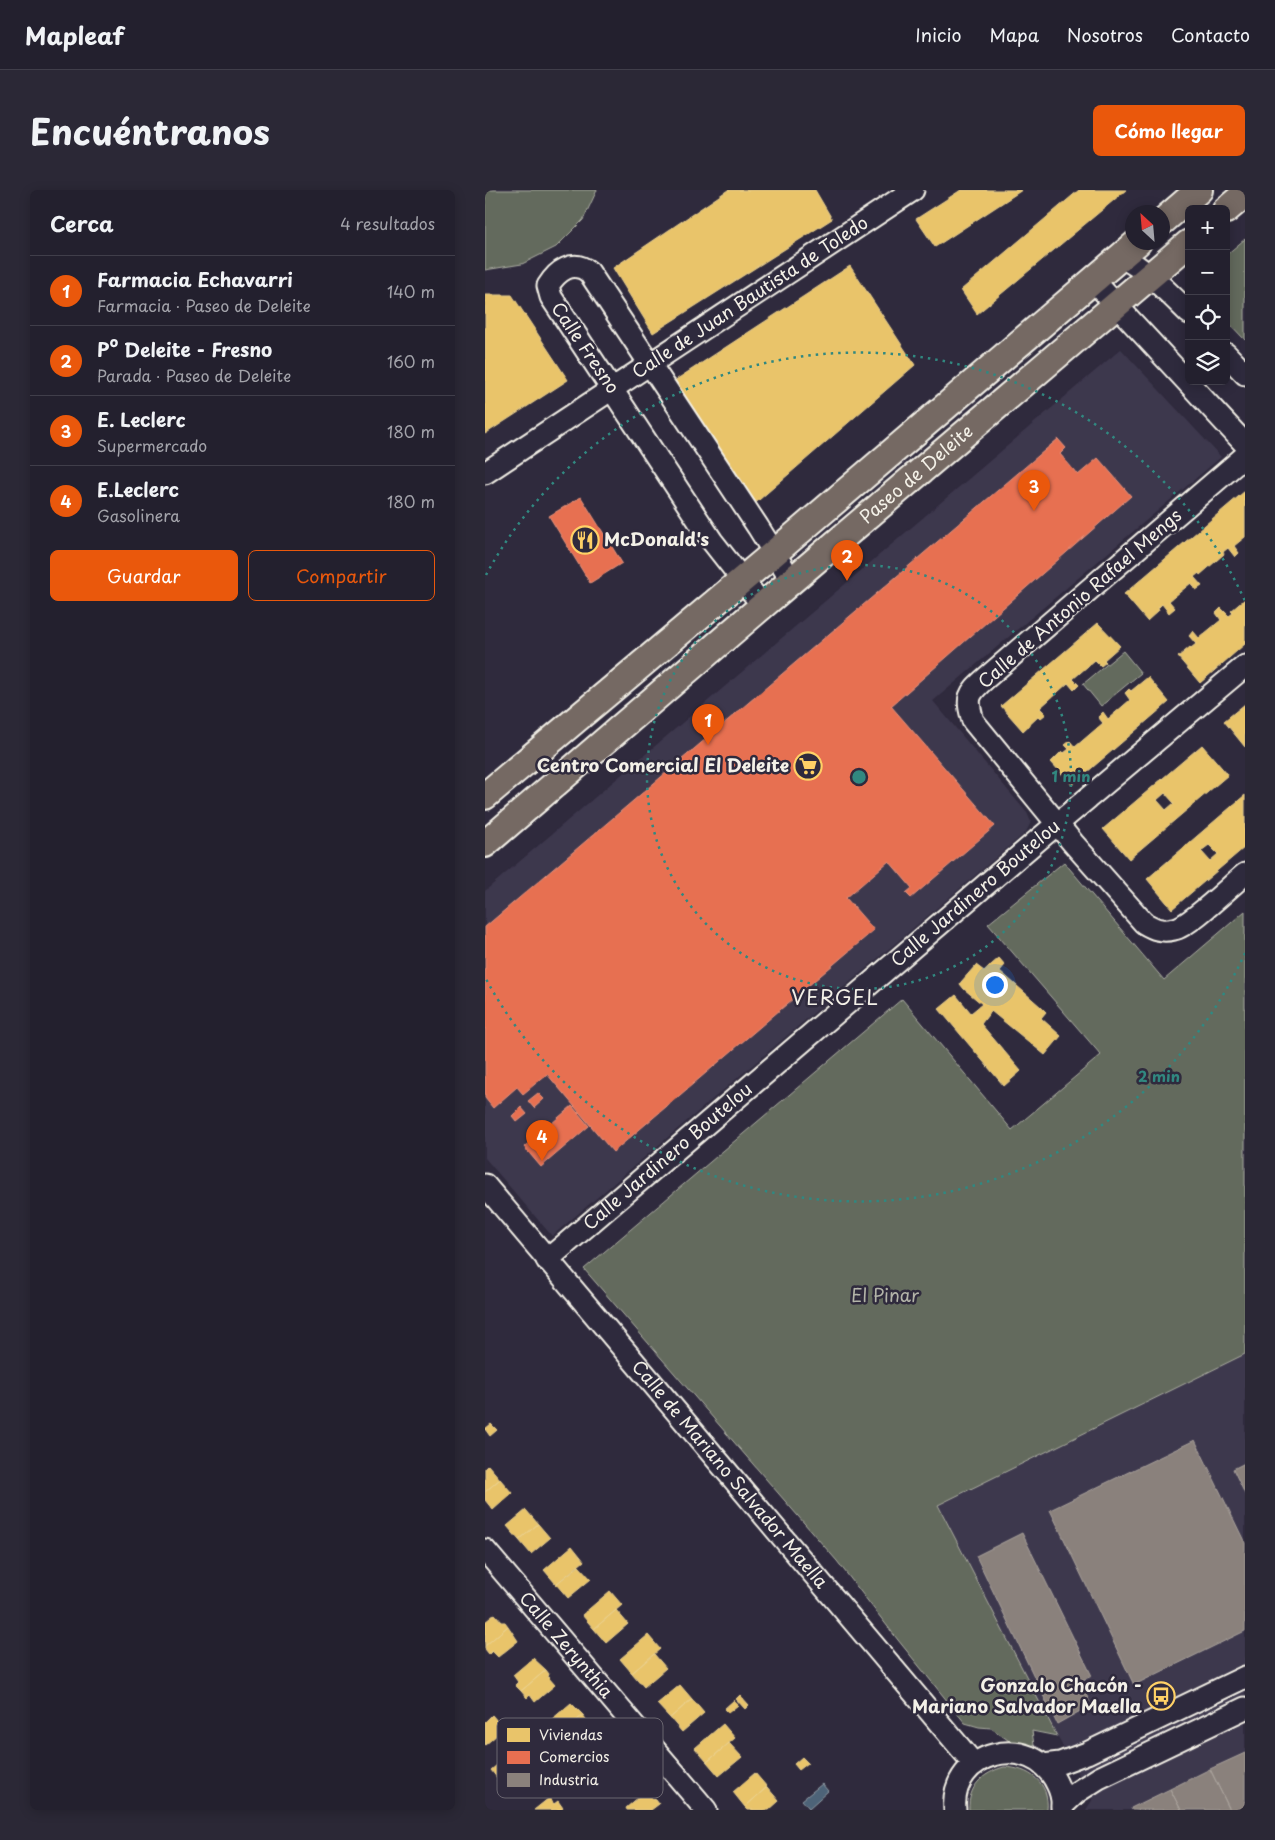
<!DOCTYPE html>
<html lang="es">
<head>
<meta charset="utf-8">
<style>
	:root { --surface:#23202e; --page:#2b2836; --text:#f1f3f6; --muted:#a3a3aa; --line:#403e4a; --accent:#ea580c }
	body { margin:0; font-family:"Playpen Sans",sans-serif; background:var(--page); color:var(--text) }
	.controls { position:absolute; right:15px; top:15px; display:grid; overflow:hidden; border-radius:8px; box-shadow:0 2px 12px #0003 }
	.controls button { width:45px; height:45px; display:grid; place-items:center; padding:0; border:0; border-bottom:1px solid var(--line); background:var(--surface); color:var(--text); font:25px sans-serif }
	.compass { position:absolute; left:640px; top:15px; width:45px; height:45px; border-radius:50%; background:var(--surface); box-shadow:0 2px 12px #0003; rotate:334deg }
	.you { position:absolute; left:509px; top:794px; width:18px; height:18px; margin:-12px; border:4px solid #fff; border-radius:50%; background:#1a73e8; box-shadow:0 0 0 8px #1a73e833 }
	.badge { display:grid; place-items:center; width:32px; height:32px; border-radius:50%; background:var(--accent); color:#fff; font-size:16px; font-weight:700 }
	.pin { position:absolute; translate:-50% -41px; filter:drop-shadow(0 1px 2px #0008) }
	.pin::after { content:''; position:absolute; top:26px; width:18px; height:15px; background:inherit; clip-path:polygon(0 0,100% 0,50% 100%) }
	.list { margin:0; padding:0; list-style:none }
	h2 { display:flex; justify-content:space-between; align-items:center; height:65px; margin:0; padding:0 20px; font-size:21px }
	h2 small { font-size:16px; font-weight:400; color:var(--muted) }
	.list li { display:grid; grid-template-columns:32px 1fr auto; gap:15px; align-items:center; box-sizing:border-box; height:70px; padding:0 20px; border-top:1px solid var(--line) }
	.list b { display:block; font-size:19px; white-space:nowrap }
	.list p { margin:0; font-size:16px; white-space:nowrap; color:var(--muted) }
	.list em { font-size:16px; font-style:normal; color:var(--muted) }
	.actions { display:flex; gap:10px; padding:15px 20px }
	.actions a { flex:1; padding:11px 0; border:1px solid var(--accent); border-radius:8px; text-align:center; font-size:18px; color:var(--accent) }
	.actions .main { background:var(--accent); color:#fff }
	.icon { flex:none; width:28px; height:28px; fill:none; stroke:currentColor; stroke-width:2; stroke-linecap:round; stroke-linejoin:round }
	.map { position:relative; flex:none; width:760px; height:1620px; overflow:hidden; border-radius:8px }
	header { display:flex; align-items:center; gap:30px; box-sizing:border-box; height:70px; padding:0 25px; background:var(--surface); border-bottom:1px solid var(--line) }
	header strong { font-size:24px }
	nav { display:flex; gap:28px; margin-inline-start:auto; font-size:18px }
	.intro { display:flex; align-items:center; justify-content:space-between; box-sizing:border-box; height:120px; padding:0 30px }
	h1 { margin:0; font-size:35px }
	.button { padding:12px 22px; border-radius:8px; background:var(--accent); color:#fff; font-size:18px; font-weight:700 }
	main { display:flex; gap:30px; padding:0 30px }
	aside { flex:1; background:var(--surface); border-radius:8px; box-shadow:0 2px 12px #0003 }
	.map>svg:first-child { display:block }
	.built { fill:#3e384e }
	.green { fill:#636a5d; stroke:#acaea2 }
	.water { fill:#4d6378; stroke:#909ca5 }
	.homes { fill:#e9c46a; stroke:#ecd290; fill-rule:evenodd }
	.shops { fill:#e76f51; stroke:#eb967e }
	.industry { fill:#8a817c; stroke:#aaa39c }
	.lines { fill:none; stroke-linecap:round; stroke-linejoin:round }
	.minor-casing { stroke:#f4f1e8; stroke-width:25 }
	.major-casing { stroke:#f4f1e8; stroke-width:30 }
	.minor { stroke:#2f2a3d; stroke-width:21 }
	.major { stroke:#756964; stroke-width:26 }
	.ring { fill:none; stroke:#318880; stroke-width:2.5; stroke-dasharray:2.5 5 }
	.labels { text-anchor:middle; stroke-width:5; stroke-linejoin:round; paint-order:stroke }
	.street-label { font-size:18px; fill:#f4f1e8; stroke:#2f2a3d }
	.poi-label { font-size:18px; font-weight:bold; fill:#f4f1e8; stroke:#2f2a3d; text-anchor:end }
	.park-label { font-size:18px; fill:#b3b4a9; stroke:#2f2a3d }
	.quarter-label { font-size:20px; letter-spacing:1px; fill:#f4f1e8; stroke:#2f2a3d }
	.key { fill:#2f2a3d; stroke:#6a6670; stroke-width:1 }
	.key-label { font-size:14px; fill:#f4f1e8 }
	.centre { fill:#318880; stroke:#2f2a3d; stroke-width:2.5 }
	.ring-label { font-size:15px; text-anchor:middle; font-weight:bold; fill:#318880; stroke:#2f2a3d; stroke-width:5; stroke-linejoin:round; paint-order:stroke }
</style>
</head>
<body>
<header>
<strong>Mapleaf</strong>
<nav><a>Inicio</a><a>Mapa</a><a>Nosotros</a><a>Contacto</a></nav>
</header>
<div class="intro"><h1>Encuéntranos</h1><a class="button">Cómo llegar</a></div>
<main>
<aside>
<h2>Cerca<small>4 resultados</small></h2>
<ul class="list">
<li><span class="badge">1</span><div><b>Farmacia Echavarri</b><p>Farmacia · Paseo de Deleite</p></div><em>140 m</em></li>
<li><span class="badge">2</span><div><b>Pº Deleite - Fresno</b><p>Parada · Paseo de Deleite</p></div><em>160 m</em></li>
<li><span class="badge">3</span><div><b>E. Leclerc</b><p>Supermercado</p></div><em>180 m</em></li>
<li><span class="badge">4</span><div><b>E.Leclerc</b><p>Gasolinera</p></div><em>180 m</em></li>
</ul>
<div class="actions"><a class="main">Guardar</a><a>Compartir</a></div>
</aside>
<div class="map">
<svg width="760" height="1620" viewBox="0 0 760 1620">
	<rect width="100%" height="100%" fill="#2f2a3d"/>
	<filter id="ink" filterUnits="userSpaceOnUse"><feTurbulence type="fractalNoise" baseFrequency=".02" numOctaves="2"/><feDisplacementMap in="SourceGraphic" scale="10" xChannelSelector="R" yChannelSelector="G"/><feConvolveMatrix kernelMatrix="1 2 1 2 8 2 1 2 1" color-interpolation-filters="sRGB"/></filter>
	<g filter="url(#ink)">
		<!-- built -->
		<path class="built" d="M636 159 736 267 448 511 542 623 546 632 541 642 67 1046 0 968V701Z
			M760 1164V1620H601L608 1609 572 1546 453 1315Z"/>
		<!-- green -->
		<path class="green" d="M0 0H112L98 30 71 57 37 74 0 80Z
			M760 49V150L741 130V65Z
			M638 461 656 483 616 516 598 494Z
			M579 672 679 790 760 721V1164L453 1315 572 1546 547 1541 551 1570 506 1538 494 1537 480 1533 413 1450 352 1371 99 1079 417 809 527 940 616 865 503 734Z
			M519 1577C544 1578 565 1592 562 1620H484C483 1597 497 1583 519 1577Z"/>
		<!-- water -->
		<path class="water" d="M337 1594 343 1601 324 1618 317 1610Z"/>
		<!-- homes -->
		<path class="homes" d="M243 0H330L347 29 168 143 128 78Z
			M476 0H537L450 57 431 29Z
			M594 0H641L492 124 476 100Z
			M365 76 430 175 267 316 186 193Z
			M0 105H27L83 190 0 244Z
			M760 301V347L749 356 754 363 750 367 743 358 738 362 739 364 715 385 714 383 709 387 717 396 711 400 706 393 684 411 690 418 684 423 677 414 673 418 674 420 662 431 639 404Z
			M760 409V454L715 493 693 467 705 457 706 458 711 454 704 446 708 441 714 448 736 430 731 423 736 418 744 426 748 423 746 421Z
			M613 433 635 456 619 470 621 472 616 476 610 470 588 489 594 495 589 500 583 493 555 518 561 524 556 528 554 526 538 541 516 516Z
			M663 487 684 512 587 595 566 572 577 561 579 563 584 559 580 555 585 551 590 557 618 533 613 527 618 522 623 529 645 510 640 503 644 499 646 501Z
			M760 514V557L739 531Z
			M717 555 743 585 644 669 618 639ZM680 603 689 613 681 620 672 610Z
			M760 605V657L687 719 662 689ZM724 655 733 664 725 671 716 661Z
			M514 768 520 775 515 781 556 817 561 822 556 828 576 846 560 865 506 821 496 834 536 881 519 896 454 819 471 805 486 823 497 814 479 799 475 794 476 792 491 775 499 781Z
			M6 1234 12 1240 5 1246 0 1239Z
			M3 1275 15 1289 0 1302V1278Z
			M15 1289 27 1303 8 1320 0 1310V1302Z
			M41 1320 53 1334 34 1350 22 1336Z
			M53 1334 65 1348 46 1364 34 1350Z
			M87 1356 99 1371 71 1394 59 1380Z
			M94 1376 106 1389 83 1408 71 1394Z
			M125 1401 137 1415 109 1439 97 1425Z
			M131 1420 143 1434 121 1453 109 1439Z
			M10 1424 17 1432H20L23 1436 0 1456V1432Z
			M23 1436 33 1451 13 1467 7 1461 4 1464 0 1459V1456Z
			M163 1445 175 1459 147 1483 135 1469Z
			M169 1464 181 1478 159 1497 147 1483Z
			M48 1468 61 1480 36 1501 30 1495 33 1492 28 1485Z
			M61 1480 64 1484 63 1487 70 1495 50 1512 45 1505 42 1508 36 1501Z
			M195 1495 207 1509 185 1528 172 1514Z
			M255 1505 264 1515 260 1519 251 1509Z
			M207 1509 219 1523 197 1542 185 1528Z
			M249 1510 253 1515 243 1523 239 1519Z
			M86 1513 98 1525 73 1546 68 1539 71 1536 66 1530Z
			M7 1525 19 1539 0 1555V1532Z
			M98 1525 108 1539 88 1556 82 1550 79 1552 73 1546Z
			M238 1534 250 1548 222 1572 210 1558Z
			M244 1553 257 1567 234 1586 222 1572Z
			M29 1561 40 1574 16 1595 12 1591 13 1589 6 1580Z
			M317 1567 323 1573 314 1580 309 1574Z
			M270 1583 282 1597 260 1617 248 1602Z
			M282 1597 294 1611 284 1620H263L260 1617Z
			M161 1601 168 1609 171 1610 174 1614 166 1620H142L141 1618Z
			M64 1608 69 1614 73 1611 78 1618 76 1620H49Z"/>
		<!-- shops -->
		<path class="shops" d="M573 249 581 258 575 264 593 285 613 268 646 306 406 516 510 636 426 708 421 703 427 698 404 671 361 708 389 740 128 962 62 884 38 904 32 897 8 918 0 908V737Z
			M96 307 137 373 105 393 64 326Z
			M53 903 59 909 49 918 43 911Z
			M87 916 104 936 56 977 39 957Z
			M36 917 42 924 32 932 27 926Z"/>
		<!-- industry -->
		<path class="industry" d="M710 1250 760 1353V1441L649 1495 565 1320Z
			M760 1273V1304L748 1279Z
			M537 1343 607 1486 595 1491 606 1515 572 1534 491 1366Z
			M760 1563V1620H745L725 1579Z
			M725 1579 745 1620H696L685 1599Z
			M685 1599 696 1620H647L646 1618Z"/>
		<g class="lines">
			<!-- minor casing -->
			<g class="minor-casing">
				<g id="minor">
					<path d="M636 67C659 77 686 105 704 123"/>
					<path d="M609 91 760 254"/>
					<path d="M741 164 760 184"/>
					<path d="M760 266 501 488C483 504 481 507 488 531L588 653 659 733C669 739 677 742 689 739 705 736 745 696 760 684"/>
					<path id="s1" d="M0 283 428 0"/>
					<path d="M282 412 271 407 227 351 66 107 63 96C72 81 88 69 104 82L273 337 301 382 304 393"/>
					<path id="s2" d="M0 995 489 1574"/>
					<path id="s3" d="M62 1070 553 650 760 476"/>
					<path id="s4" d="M0 1360 221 1620"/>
					<path d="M558 1575 575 1573 602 1563 760 1487"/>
					<path d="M577 1616 592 1602 614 1588 760 1518"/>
					<path d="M470 1620C464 1561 547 1540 572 1594 576 1602 578 1611 577 1620"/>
				</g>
			</g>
			<!-- major casing -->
			<g class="major-casing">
				<g id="major">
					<path d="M741 20 760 4"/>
					<path d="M678 31 714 0"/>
					<path d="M0 606 288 364 653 52"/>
					<path id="s5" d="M0 654 304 393 704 53"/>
				</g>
			</g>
			<!-- minor -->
			<use href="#minor" class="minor"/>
			<!-- major -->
			<use href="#major" class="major"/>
		</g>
	</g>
	<!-- distance rings -->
	<g class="ring">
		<circle cx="374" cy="587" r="212"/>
		<path d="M760 763A424 424 0 0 1 1 789M1 385A424 424 0 0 1 760 411"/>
	</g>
	<!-- icons -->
	<defs>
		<g id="restaurant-ring" transform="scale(1.4375)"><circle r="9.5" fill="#2f2a3d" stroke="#ffd166" stroke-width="1.5"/><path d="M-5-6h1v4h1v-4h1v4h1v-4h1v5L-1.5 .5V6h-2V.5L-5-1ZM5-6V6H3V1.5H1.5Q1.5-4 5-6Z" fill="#ffd166"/></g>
		<g id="supermarket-ring" transform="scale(1.4375)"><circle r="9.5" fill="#2f2a3d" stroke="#ffd166" stroke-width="1.5"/><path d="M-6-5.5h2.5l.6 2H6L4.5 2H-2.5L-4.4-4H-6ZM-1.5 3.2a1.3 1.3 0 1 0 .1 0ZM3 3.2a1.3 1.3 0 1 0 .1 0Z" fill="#ffd166"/></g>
		<g id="bus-ring" transform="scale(1.4375)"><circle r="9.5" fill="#2f2a3d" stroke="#ffd166" stroke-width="1.5"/><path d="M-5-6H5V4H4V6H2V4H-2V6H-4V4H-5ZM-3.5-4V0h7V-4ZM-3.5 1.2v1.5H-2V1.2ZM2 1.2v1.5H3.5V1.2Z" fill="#ffd166"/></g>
	</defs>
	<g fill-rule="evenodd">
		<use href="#restaurant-ring" x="100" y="350"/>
		<use href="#supermarket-ring" x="323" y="576"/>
		<use href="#bus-ring" x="676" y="1506"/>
	</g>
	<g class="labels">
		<!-- street labels -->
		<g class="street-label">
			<text dy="6" stroke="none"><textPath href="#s1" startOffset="318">Calle de Juan Bautista de Toledo</textPath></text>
			<text transform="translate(100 158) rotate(56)" y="6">Calle Fresno</text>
			<text dy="6" stroke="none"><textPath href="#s5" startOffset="568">Paseo de Deleite</textPath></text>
			<text transform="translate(595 409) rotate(-41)" y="6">Calle de Antonio Rafael Mengs</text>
			<text dy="6" stroke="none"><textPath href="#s3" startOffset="564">Calle Jardinero Boutelou</textPath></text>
			<text dy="6" stroke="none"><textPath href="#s3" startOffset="159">Calle Jardinero Boutelou</textPath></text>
			<text dy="6" stroke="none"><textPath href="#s2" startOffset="379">Calle de Mariano Salvador Maella</textPath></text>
			<text dy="6" stroke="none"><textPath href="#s4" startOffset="125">Calle Zerynthia</textPath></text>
		</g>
		<!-- poi labels -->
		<g class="poi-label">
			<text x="119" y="356" text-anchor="start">McDonald's</text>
			<text x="304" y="582">Centro Comercial El Deleite</text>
			<text x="657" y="1502">Gonzalo Chacón -<tspan x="657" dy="21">Mariano Salvador Maella</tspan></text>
		</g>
		<!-- park labels -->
		<g class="park-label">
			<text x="400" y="1112">El Pinar</text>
		</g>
		<!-- quarter labels -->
		<g class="quarter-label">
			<text x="350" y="815">VERGEL</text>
		</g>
	</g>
	<!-- legend -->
	<rect x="12" y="1528" width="166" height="80" rx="8" class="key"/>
	<rect x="22" y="1538" width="23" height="14" fill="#e9c46a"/>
	<rect x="22" y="1561" width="23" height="13" fill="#e76f51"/>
	<rect x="22" y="1583" width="23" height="14" fill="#8a817c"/>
	<g class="key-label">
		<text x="54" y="1550">Viviendas</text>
		<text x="54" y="1572">Comercios</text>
		<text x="54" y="1595">Industria</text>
	</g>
	<circle cx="374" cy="587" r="8" class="centre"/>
	<g class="ring-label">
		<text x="586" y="592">1 min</text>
		<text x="674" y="892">2 min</text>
	</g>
</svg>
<div class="controls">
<button>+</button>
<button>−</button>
<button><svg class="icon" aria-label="locate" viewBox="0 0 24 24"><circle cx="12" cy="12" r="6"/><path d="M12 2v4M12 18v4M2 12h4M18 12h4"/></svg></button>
<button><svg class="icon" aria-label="layers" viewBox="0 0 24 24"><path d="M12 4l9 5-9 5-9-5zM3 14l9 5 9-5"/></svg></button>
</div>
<svg class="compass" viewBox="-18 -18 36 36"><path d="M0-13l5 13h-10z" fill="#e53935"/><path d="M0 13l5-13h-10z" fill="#a3a3aa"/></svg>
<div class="you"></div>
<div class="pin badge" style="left:223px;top:555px">1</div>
<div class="pin badge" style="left:362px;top:391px">2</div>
<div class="pin badge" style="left:549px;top:321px">3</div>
<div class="pin badge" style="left:57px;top:971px">4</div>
</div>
</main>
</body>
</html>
